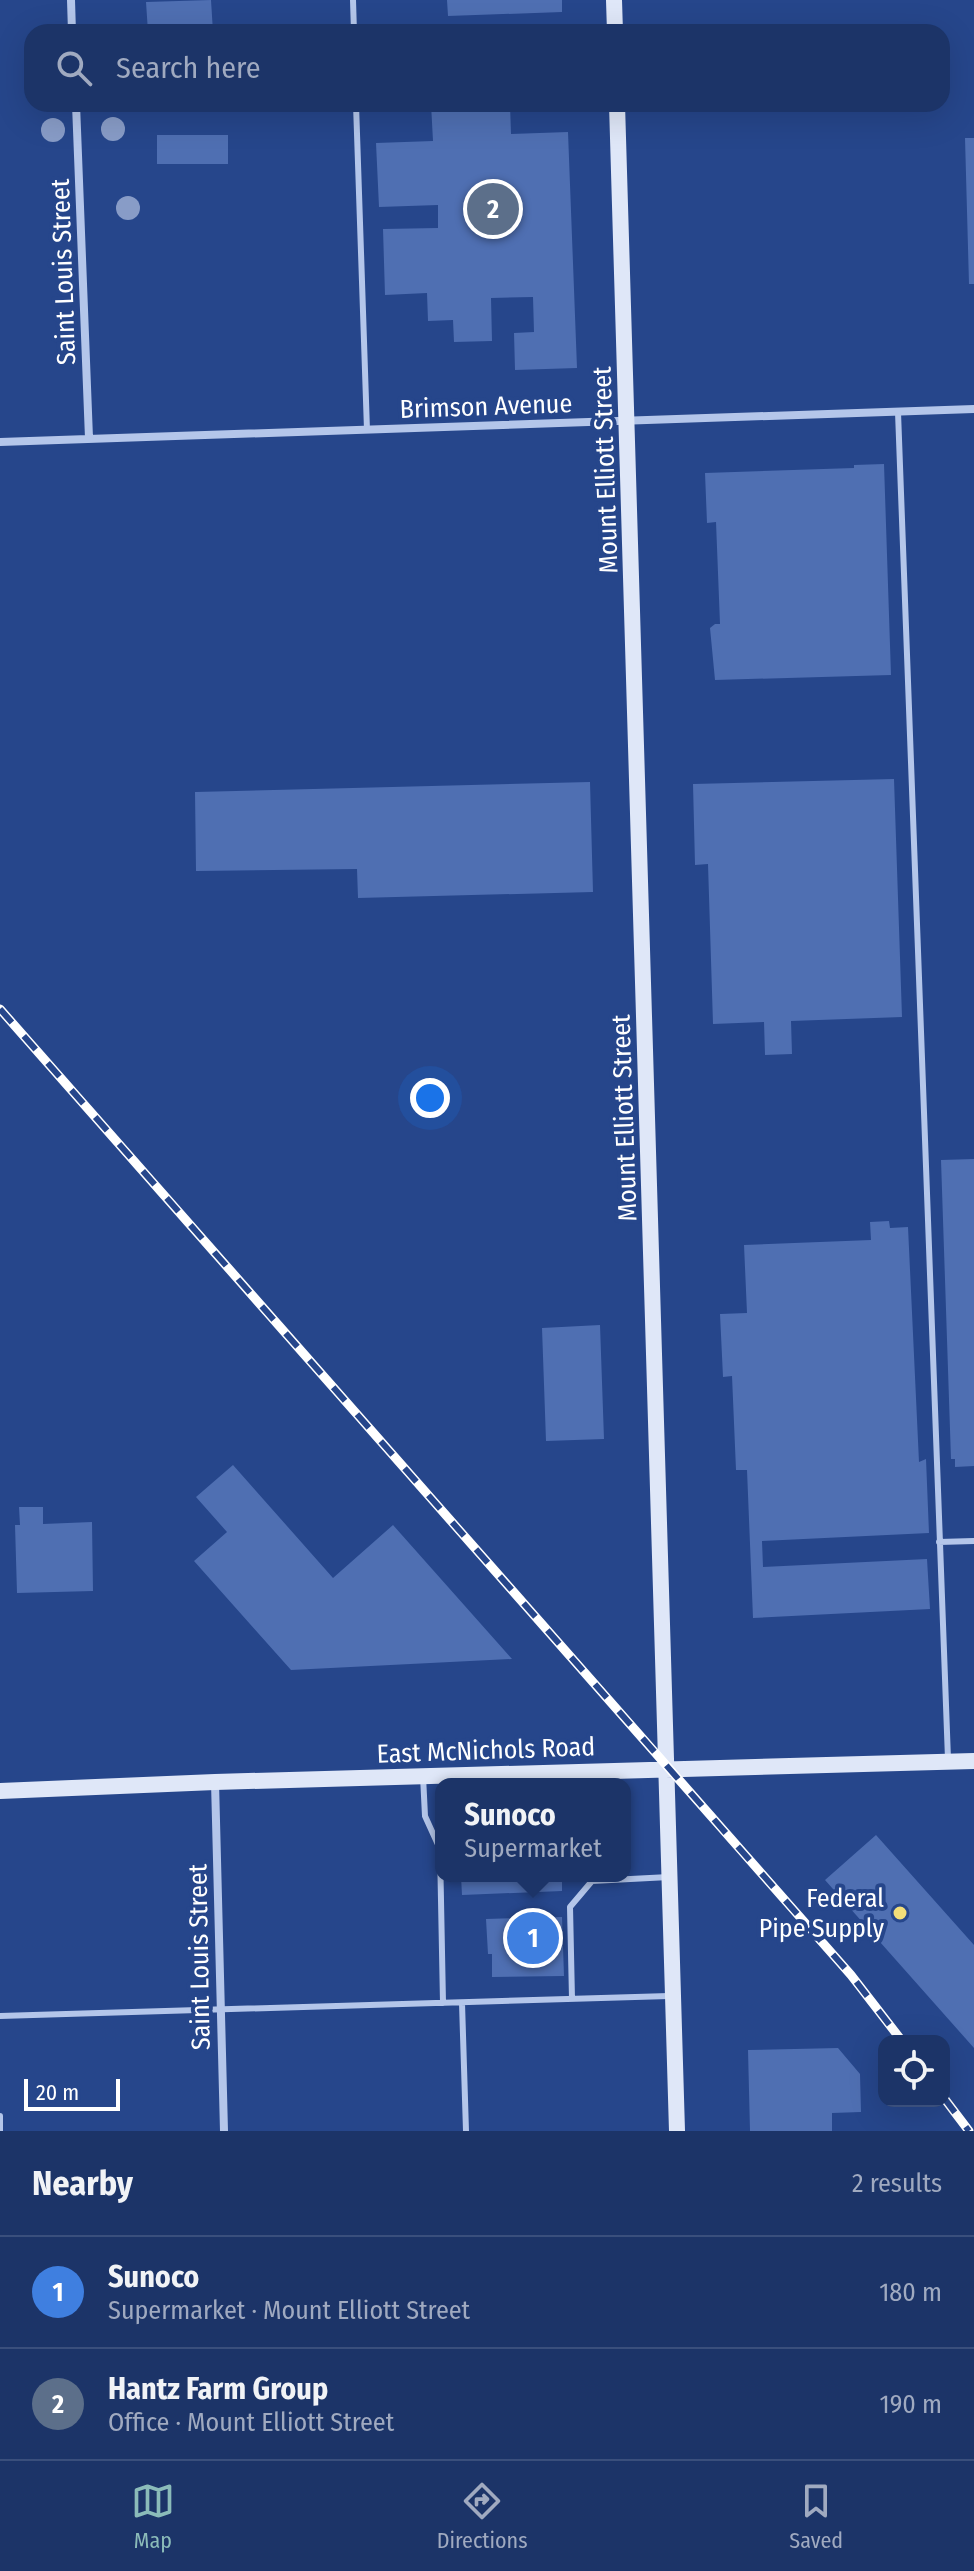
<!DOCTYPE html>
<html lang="en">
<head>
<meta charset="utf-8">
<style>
	:root { --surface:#1c3468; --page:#253c6e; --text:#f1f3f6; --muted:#a0aac0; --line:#3a4f7c; --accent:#8bbbb9 }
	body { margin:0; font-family:"Fira Sans Condensed",sans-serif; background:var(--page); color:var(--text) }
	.controls { position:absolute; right:24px; bottom:24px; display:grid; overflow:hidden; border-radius:16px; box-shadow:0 8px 32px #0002 }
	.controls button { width:72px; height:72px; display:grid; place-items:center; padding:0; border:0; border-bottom:2px solid var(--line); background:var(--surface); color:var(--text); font:40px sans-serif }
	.scale { position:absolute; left:24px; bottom:20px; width:96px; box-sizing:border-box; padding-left:8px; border:4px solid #fff; border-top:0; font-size:22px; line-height:28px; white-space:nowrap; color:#fff; -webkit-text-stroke:6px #26468b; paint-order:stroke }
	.you { position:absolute; left:430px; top:1098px; width:28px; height:28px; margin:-20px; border:6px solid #fff; border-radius:50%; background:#1a73e8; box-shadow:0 0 0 12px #1a73e833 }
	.badge { display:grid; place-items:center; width:52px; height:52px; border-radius:50%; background:var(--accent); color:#fff; font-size:26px; font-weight:700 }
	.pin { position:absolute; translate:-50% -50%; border:4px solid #fff; box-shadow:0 2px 8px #0006 }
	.popup { position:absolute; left:435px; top:1778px; width:196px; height:104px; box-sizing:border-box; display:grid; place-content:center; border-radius:16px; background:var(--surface); filter:drop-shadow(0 2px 6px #0005); font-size:26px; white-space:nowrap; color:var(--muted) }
	.popup b { font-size:30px; color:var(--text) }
	.popup::after { content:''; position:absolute; left:50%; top:100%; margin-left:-16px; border:16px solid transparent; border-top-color:var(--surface) }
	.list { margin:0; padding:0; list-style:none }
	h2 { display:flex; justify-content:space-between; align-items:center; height:104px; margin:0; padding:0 32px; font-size:34px }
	h2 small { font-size:26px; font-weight:400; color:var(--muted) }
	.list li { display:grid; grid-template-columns:52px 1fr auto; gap:24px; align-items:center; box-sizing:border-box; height:112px; padding:0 32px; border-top:2px solid var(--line) }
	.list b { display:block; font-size:30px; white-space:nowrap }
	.list p { margin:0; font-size:26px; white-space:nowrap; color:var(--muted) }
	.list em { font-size:26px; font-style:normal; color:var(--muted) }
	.icon { flex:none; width:44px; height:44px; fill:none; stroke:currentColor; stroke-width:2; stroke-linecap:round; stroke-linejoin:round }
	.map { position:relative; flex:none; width:974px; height:2131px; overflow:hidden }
	.search { position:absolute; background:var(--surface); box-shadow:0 8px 32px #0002; left:24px; right:24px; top:24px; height:88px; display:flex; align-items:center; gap:20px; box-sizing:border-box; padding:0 28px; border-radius:24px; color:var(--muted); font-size:30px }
	.sheet { height:328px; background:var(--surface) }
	nav { display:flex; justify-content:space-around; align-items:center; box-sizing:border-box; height:112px; border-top:2px solid var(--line); background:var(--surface); font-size:22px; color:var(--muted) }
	nav a { display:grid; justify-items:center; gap:4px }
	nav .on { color:var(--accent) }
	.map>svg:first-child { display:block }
	.building { fill:#4f6fb2 }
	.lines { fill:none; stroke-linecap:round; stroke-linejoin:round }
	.lane { stroke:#b4c6ea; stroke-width:6 }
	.street { stroke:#b4c6ea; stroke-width:8 }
	.secondary { stroke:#dfe7f8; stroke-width:16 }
	.rail-casing { stroke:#fff; stroke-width:9 }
	.rail { stroke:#26468b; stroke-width:6; stroke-dasharray:18; stroke-linecap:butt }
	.tree { fill:#889cc7 }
	.poi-dot { fill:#f3de79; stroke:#26468b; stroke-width:3 }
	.labels { text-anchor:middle; stroke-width:8; stroke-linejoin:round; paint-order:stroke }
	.street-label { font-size:26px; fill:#fff; stroke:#26468b }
	.poi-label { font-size:26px; fill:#fff; stroke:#26468b; text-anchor:end }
</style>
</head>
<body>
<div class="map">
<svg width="974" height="2131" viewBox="0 0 974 2131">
	<rect width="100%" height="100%" fill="#26468b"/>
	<!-- building -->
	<path class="building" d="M211 0 213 32H148L146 2Z
		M447 0H562V12L448 16Z
		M431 104H510L511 134 568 132 577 368 515 370 514 333 534 332 533 297 491 298 492 341 454 342 453 320 428 321 427 293 385 295 383 229 438 228V205L379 207 376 143 433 141Z
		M157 135H228V164H157Z
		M965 138H974V284H969Z
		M884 464 891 675 715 680 710 628 715 624H720L716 522 707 523 705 473 854 468V465Z
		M894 779 902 1017 791 1021 792 1054 765 1055 764 1022 713 1024 708 864 695 865 693 784Z
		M590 782 593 892 358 898 357 869 196 871 195 792Z
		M974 1159V1466L955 1467V1459H951L941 1160Z
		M889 1221 890 1228 908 1227 919 1462 926 1459 929 1533 762 1541 763 1567 927 1559 930 1609 753 1618 747 1470H736L732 1376 723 1377 720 1314 747 1313 744 1245 871 1240 870 1222Z
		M600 1325 604 1439 546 1441 542 1328Z
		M233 1465 333 1578 393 1525 512 1659 291 1670 194 1561 227 1532 196 1497Z
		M19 1507H43V1524L92 1522 93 1591 17 1593 15 1525H20Z
		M876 1835 974 1945V2048L825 1880Z
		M461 1876H562V1891L462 1895Z
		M562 1917 564 1976 492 1977V1954H488L486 1919Z
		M838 2048 860 2074 861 2112 832 2113V2131H750L748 2050Z"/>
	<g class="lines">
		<!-- lane -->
		<path class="lane" d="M353 0 354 32
			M356 104 367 430
			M898 412 948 1759
			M939 1542 974 1541
			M423 1776 425 1816 440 1849
			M440 1849 443 2003
			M572 1999 570 1907 592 1881 669 1877
			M462 2003 466 2131
			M0 2016 669 1996
			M0 2116V2131"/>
		<!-- street -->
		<path class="street" d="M71 0 72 32
			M76 104 89 438
			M0 442 974 409
			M215 1782 224 2131"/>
		<!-- secondary -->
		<path class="secondary" d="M614 0 615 32
			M617 104 677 2131
			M0 1791 215 1782 974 1761"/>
		<!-- rail casing -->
		<g class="rail-casing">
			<path id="rail" d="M0 1009 851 1975 902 2041
				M944 2098 969 2131"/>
		</g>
		<!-- rail -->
		<use href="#rail" class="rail"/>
	</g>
	<!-- trees -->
	<g class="tree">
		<circle cx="113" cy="129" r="12"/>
		<circle cx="53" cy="130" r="12"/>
		<circle cx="128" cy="208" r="12"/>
	</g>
	<!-- markers -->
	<circle class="poi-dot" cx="900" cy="1913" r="8"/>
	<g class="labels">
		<!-- street labels -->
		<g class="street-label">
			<text transform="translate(63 272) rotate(-92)" y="9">Saint Louis Street</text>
			<text transform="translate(486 406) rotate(-2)" y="9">Brimson Avenue</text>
			<text transform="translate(605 470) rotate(-92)" y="9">Mount Elliott Street</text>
			<text transform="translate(624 1118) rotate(-92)" y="9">Mount Elliott Street</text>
			<text transform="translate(486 1750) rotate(-2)" y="9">East McNichols Road</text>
			<text transform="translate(199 1957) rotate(-91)" y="9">Saint Louis Street</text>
		</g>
		<!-- poi labels -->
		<g class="poi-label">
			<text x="884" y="1907">Federal<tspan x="884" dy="30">Pipe Supply</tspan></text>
		</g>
	</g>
</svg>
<div class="controls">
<button><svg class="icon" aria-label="locate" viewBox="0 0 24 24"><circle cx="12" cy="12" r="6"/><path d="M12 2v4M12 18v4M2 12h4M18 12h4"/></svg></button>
</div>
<div class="scale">20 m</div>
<div class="you"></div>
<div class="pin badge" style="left:533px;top:1938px;background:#3f7fe0">1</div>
<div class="popup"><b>Sunoco</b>Supermarket</div>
<div class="pin badge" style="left:493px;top:209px;background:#5c6f8a">2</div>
<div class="search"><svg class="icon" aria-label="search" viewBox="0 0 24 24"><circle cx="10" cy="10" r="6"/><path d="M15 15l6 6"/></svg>Search here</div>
</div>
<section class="sheet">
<h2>Nearby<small>2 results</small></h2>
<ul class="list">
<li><span class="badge" style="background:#3f7fe0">1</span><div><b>Sunoco</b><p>Supermarket · Mount Elliott Street</p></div><em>180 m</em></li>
<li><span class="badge" style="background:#5c6f8a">2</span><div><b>Hantz Farm Group</b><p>Office · Mount Elliott Street</p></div><em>190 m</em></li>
</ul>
</section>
<nav>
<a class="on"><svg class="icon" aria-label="map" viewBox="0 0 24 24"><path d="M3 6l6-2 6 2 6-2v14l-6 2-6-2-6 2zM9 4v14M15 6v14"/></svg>Map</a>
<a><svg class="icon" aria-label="directions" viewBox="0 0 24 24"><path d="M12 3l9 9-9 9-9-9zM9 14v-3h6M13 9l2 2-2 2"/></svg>Directions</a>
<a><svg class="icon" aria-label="saved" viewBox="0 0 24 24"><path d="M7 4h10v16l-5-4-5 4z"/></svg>Saved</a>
</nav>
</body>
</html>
